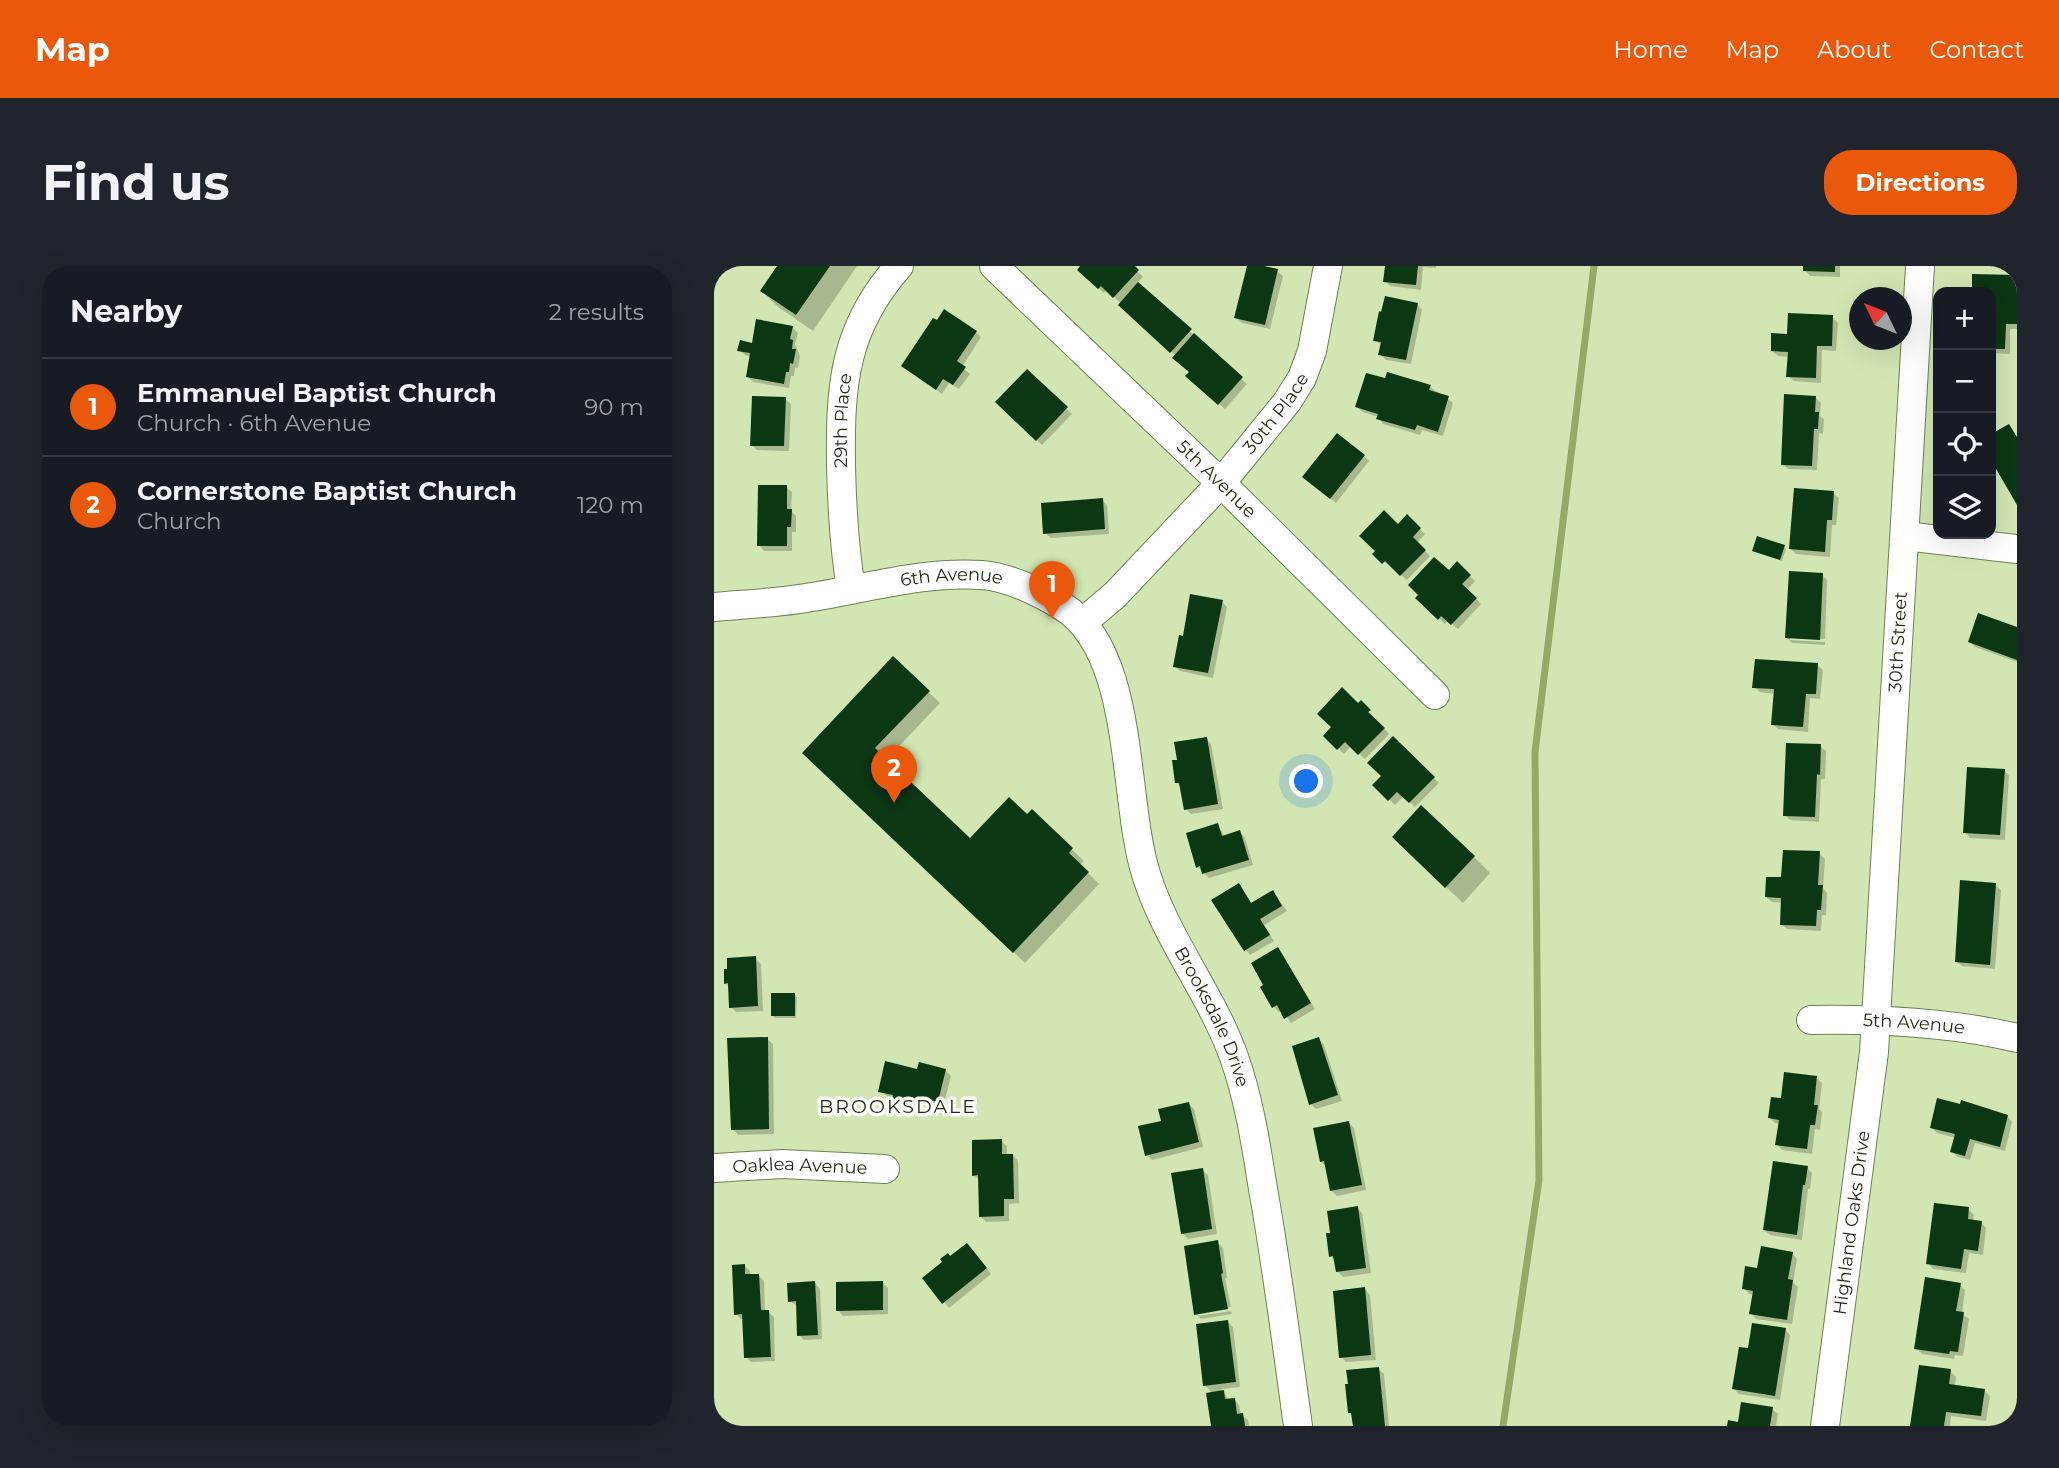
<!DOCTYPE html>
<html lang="en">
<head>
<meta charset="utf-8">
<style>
	:root { --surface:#171b24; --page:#20242c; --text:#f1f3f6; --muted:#9ea1a6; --line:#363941; --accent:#ea580c }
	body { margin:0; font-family:Montserrat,sans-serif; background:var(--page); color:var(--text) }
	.controls { position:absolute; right:21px; top:21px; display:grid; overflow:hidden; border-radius:14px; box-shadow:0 7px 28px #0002 }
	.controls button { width:63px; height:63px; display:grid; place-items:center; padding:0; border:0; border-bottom:2px solid var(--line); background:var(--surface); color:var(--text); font:35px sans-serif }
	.compass { position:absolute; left:1135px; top:21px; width:63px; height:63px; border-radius:50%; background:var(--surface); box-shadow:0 7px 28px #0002; rotate:313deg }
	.you { position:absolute; left:593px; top:516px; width:24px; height:24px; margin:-18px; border:5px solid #fff; border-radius:50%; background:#1a73e8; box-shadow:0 0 0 10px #1a73e833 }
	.badge { display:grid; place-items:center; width:46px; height:46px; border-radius:50%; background:var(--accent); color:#fff; font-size:23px; font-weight:700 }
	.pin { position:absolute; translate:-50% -58px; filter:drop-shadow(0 2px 4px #0008) }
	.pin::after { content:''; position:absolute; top:37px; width:24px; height:21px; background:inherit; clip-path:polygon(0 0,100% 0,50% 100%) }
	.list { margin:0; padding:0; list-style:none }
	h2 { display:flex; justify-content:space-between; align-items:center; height:91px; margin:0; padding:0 28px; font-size:30px }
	h2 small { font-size:23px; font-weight:400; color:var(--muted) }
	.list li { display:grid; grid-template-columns:46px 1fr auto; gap:21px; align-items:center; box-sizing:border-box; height:98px; padding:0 28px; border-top:2px solid var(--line) }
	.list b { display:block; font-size:26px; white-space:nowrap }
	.list p { margin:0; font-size:23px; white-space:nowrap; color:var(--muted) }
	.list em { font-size:23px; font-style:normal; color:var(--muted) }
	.icon { flex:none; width:38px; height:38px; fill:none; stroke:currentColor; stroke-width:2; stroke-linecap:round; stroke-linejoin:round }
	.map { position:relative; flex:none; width:1303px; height:1160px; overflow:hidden; border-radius:28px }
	header { display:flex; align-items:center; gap:42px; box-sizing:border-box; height:98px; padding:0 35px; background:var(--accent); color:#fff }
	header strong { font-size:33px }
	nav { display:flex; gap:38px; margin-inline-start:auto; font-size:24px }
	.intro { display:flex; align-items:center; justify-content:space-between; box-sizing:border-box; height:168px; padding:0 42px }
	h1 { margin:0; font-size:49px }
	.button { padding:18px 32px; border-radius:28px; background:var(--accent); color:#fff; font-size:24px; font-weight:700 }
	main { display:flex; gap:42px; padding:0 42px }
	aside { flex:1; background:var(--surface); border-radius:28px; box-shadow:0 7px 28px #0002 }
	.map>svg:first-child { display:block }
	.shadow { fill:#0003 }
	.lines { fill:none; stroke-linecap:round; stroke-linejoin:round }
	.stream { stroke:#92ac68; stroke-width:7 }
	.building { fill:#0c3713 }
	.minor-casing { stroke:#6f8152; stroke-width:30 }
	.minor { stroke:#fff; stroke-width:28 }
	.labels { text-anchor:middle; stroke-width:7; stroke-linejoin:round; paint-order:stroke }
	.street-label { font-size:18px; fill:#1f2713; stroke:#fdfffa }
	.neighbourhood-label { font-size:19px; letter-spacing:2px; fill:#1f2713; stroke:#fdfffa }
</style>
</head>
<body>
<header>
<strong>Map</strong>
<nav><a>Home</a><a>Map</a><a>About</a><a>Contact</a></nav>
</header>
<div class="intro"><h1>Find us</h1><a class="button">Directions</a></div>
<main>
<aside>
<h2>Nearby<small>2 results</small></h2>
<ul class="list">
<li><span class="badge">1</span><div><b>Emmanuel Baptist Church</b><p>Church · 6th Avenue</p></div><em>90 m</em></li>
<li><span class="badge">2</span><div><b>Cornerstone Baptist Church</b><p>Church</p></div><em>120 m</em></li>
</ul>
</aside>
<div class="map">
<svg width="1303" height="1160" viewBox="0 0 1303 1160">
	<rect width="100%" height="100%" fill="#d1e6b3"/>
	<!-- shadow -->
	<path class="shadow" d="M65 0H143L99 65 64 41 48 25Z
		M368 0H418L429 11 423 17 533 118 511 143 479 115 477 106 462 90 393 24 390 27 365 4Z
		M535 0 563 5 569 10 556 63 528 57 522 51Z
		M673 0H722V2L709 1 707 24 676 20 671 15Z
		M1091 0H1126V11L1096 10 1091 4Z
		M1260 10 1303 11V63H1296V88L1277 87V26H1259Z
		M703 38 708 44 697 98 672 94 666 88 668 80 661 74Z
		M1118 51 1124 57 1122 85 1108 84 1107 117 1080 115 1074 110 1076 91 1064 90 1058 85 1075 70Z
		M78 61 84 67 81 78 86 90 84 102 81 101 80 110H77L75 122 39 116 34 111 37 91 31 89 25 84Z
		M262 66 267 71 248 101 256 108 245 123 235 117 228 128 189 100Z
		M313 105 358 148 328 179 283 136Z
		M716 121 739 137 729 170 708 164 706 169 669 158 664 151 649 146 643 141Z
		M1101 131 1107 137 1106 150 1110 153 1109 168 1105 167 1103 204 1074 203 1069 198Z
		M71 133 77 138 75 185 43 184 38 179Z
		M650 190 655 195 622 237 596 216Z
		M72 221 78 226 77 245 82 250V266H78V285H50L45 279Z
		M1119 227 1125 232 1122 259H1118L1116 291 1082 288 1077 283Z
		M388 234 393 239 395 268 337 272 331 267Z
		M693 251 711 268 703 277 716 290 693 314 661 288Z
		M1070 281 1072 283 1068 295 1040 285Z
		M743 298 761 315 753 324 767 338 744 363 734 354 731 358 703 332Z
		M1108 309 1113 314 1111 373 1076 371V374L1111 376V379L1078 377 1072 371Z
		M508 336 513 341 499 412 466 405 461 400 470 372Z
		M1266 349 1303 362V396L1261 381 1256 376Z
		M179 393 226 437 172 494 256 574 313 551 318 545 370 595 366 599 385 618 311 697 101 498Z
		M1103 399 1109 404 1106 433 1096 432 1094 466 1064 463 1059 458 1061 428 1046 426 1040 421Z
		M647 437 675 468 651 493 637 480 630 488 611 470Z
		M492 473 497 478 509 543 477 548 472 543 468 521 463 517 465 495Z
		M679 473 725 517 701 541 690 530 681 539 661 519 669 510Z
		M1106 480 1112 485 1111 513H1107L1105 556 1076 554 1071 549Z
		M1290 504 1295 510 1291 574 1256 572 1251 566Z
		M504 559 511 571 526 566 531 572 539 599 495 612 484 601Z
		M696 587 760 591 776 607 749 637Z
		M1105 587 1111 593 1109 622 1113 627 1112 649H1108L1107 665 1073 663 1067 658 1069 637 1058 636 1052 631 1069 613Z
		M525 619 538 638 559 626 573 645 550 659 560 675 536 689 514 661 499 635Z
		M1281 619 1287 624 1281 703 1248 700 1242 695Z
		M564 683 569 689 601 743 577 757 568 744 565 746 559 740Z
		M41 692 47 698 49 745 22 746 17 741 16 721 12 717 15 704Z
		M80 729 83 731 82 752H61L59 750Z
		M53 773 59 778 60 868 24 869 19 863Z
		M605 773 610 779 628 835 602 843 597 838Z
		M231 804 237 810 229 841 207 836 205 843 186 839 166 825 204 805Z
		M1102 812 1108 817 1105 843 1108 846 1106 864 1101 863 1098 888 1068 884 1063 878 1066 858 1061 857 1056 852Z
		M474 837 480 843 489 881 438 894 433 889 449 856Z
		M1293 850 1298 856 1291 885 1261 877 1256 894 1244 891 1238 886 1242 872 1223 867 1218 862Z
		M635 857 640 862 652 924 623 930 618 925 613 901 607 896Z
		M287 875 293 880V889H299L304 895 305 937 295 938V955L272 956 266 950V915L260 909Z
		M1093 902 1098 907 1096 923H1094L1088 974 1056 969 1050 964Z
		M488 904 494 909 503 968 474 973 468 967Z
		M643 942 648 947 657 1007 629 1011 623 1005 622 995 617 990Z
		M1254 943 1260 949 1259 955 1267 956 1272 962 1269 989 1255 987 1252 1007 1219 1003 1214 997Z
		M503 976 509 982 513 1012H511L517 1041 484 1046V1050L482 1048Z
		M259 984 277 1008 235 1042 211 1012 236 992Z
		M1078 987 1083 993 1079 1017 1084 1021 1078 1058 1042 1053 1037 1047 1040 1029 1035 1028 1030 1022 1045 1004Z
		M31 1000 36 1005V1010L44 1009 50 1015 51 1046H54L60 1051 61 1095 37 1096 32 1091 30 1053H27L22 1048Z
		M168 1016 174 1022V1048L129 1050 124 1044Z
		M101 1017 106 1023 108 1073 90 1074 85 1069 84 1040 75 1035Z
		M1246 1019 1251 1024 1248 1048 1255 1053 1249 1090 1241 1089 1240 1093 1208 1088 1202 1082Z
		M651 1023 656 1029 662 1094 632 1096 627 1091Z
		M517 1045 518 1048 487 1053 484 1050Z
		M513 1055 519 1061 526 1121 507 1123 515 1134 520 1133 525 1139 527 1149 534 1154 535 1160H499V1128L491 1119Z
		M1071 1063 1076 1069 1066 1134 1025 1128 1020 1123 1035 1084Z
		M664 1103 670 1108 675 1160H640L639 1150 636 1146Z
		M1236 1105 1242 1111 1241 1120 1270 1124 1276 1130 1272 1155 1237 1150 1236 1160H1198Z
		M1058 1143 1064 1148 1062 1160H1015Z"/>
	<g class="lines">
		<!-- stream -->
		<path class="stream" d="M789 1160 825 914 821 486 880 0"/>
	</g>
	<!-- building -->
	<path class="building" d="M63 0H116L82 49 46 25Z
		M366 0H421L425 4 399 32 387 20 384 23 363 4Z
		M533 0H550L564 3 551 59 520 52Z
		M671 0H704L702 19 669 16Z
		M1089 0H1121V6L1089 5Z
		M1258 8 1303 9V58H1292L1291 83H1277V26H1258Z
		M424 16 478 63 456 87 404 39Z
		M671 30 704 37 692 94 664 89 667 76 659 75 665 45 667 46Z
		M230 43 263 65 243 95 252 101 239 119 229 113 222 124 187 100 219 52 223 54Z
		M1074 47 1119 49 1118 80H1103L1102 112 1072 111 1074 86 1057 85V67L1073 68Z
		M42 53 79 60 76 73 79 74 78 83H82L79 98 76 97 75 106H72L70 118 32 111 36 87 23 85 26 74 38 77Z
		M480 67 529 111 504 139 471 110 475 106 458 92Z
		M313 103 354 141 322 175 281 136Z
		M673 106 717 119 715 124 735 130 724 166 703 159 701 164 662 153 664 148 641 141 652 107 671 112Z
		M1070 128 1102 130 1101 146H1105L1104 163H1100L1098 200 1067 199Z
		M38 130 72 131 70 180H36Z
		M1295 158 1303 171V239L1277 194V168Z
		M623 167 651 189 616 233 588 211Z
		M44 219H73V243H78L77 261H73V280H43Z
		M1080 222 1120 225 1118 254H1113L1111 286 1075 283Z
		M389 232 391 263 329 268 327 237Z
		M670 244 684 258 693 248 707 262 699 271 712 284 686 310 671 295 668 298 658 288 661 285 645 270Z
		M1043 270 1071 279 1066 294 1038 285Z
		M720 291 735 304 743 295 757 309 748 318 763 332 737 359 727 350 724 354 701 332 704 329 694 319Z
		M1075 305 1109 307 1106 374 1071 372Z
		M476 328 509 334 494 407 459 401 465 369 469 370Z
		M1264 347 1303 361V394L1254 376Z
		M179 390 216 425 161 482 256 572 295 531 313 548 318 543 359 582 355 587 375 606 299 687 88 487Z
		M1041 393 1104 397 1102 428H1092L1089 461 1057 459 1060 423 1038 422Z
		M628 421 644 437 647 434 657 444 654 446 671 462 644 489 631 476 623 484 609 470 617 461 603 448Z
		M679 470 721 511 695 537 683 526 674 535 658 519 667 510 653 497Z
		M493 471 504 538 470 544 465 517H461L458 494H463L460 476Z
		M1072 477 1107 478 1106 509 1103 508 1101 551 1069 550Z
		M1253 501 1291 503 1286 569 1249 567Z
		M707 539 761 590 731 622 678 571Z
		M504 557 508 570 526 564 535 594 488 608 486 600 482 602 472 567Z
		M1069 584 1106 585 1104 619H1109L1107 644H1103L1102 660 1066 659 1067 632 1051 631 1052 611H1067Z
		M1246 614 1282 617 1276 699 1241 696Z
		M525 617 537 637 559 624 568 640 546 653 556 669 530 685 497 634Z
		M564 681 597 737 570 753 563 739 558 742 546 721 549 719 537 697Z
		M42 690 44 740 15 742 14 717 10 718V703H13V692Z
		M57 727H81V750H57Z
		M54 771 55 863 17 864 13 772Z
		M605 771 624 829 595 839 578 780Z
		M171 795 203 803 205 796 232 803 224 836 202 831 200 839 178 834 179 829 164 826Z
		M1070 806 1103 810 1100 839H1104L1101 859H1096L1093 883 1061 879 1065 854 1054 852 1057 831 1067 832Z
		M1223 832 1246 838 1247 834 1294 849 1286 881 1256 873 1251 890 1236 886 1241 868 1216 862Z
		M475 836 485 876 431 890 424 860 447 855 444 843Z
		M635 855 648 919 616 925 610 895 606 896 599 862Z
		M288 873V888H299L300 933H290V950L265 951 264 909 258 910V874Z
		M1059 895 1094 900 1091 919H1089L1083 969 1049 964Z
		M489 902 498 963 467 968 457 907Z
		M1220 937 1255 941 1254 953 1268 955 1264 985 1250 983 1247 1003 1212 998Z
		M644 940 652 1002 622 1006 619 990 615 991 612 967H616L613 945Z
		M504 974 509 1007 507 1008 514 1043 480 1049 470 980Z
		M253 977 273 1002 228 1038 208 1012 228 996 226 993 234 987 236 990Z
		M1047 980 1079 986 1074 1013 1079 1014 1073 1054 1035 1048 1039 1025 1028 1023 1031 1000 1043 1002Z
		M31 998V1008H45L47 1044H55L57 1091 30 1092 28 1048 20 1049 18 999Z
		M1211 1011 1247 1017 1242 1045 1250 1046 1244 1086 1236 1085 1235 1088 1200 1083Z
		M101 1015 104 1069 83 1070 82 1035 74 1036 73 1017Z
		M169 1015V1044L122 1045V1016Z
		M651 1021 657 1089 625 1092 619 1025Z
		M514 1054 522 1116 489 1120 482 1058Z
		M1038 1057 1072 1062 1061 1130 1018 1123 1025 1081 1034 1082Z
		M1205 1099 1237 1103 1235 1118 1271 1123 1267 1150 1232 1146 1230 1160H1196Z
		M665 1101 671 1160H639L637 1147H634L631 1118H634L632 1104Z
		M510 1124 511 1133 521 1132 523 1148 529 1147 531 1160H497L492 1127Z
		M1027 1136 1059 1141 1056 1160H1013L1014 1154 1024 1156Z"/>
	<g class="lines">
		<!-- minor casing -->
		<g class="minor-casing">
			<g id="minor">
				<path id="s1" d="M280 0 507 217 721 429"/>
				<path d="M1191 270 1303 283"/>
				<path id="s2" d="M137 322C130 281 128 242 127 200 126 121 129 63 185 0"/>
				<path id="s3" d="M0 341C33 338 66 337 98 331 154 322 210 305 268 309 294 311 326 326 348 340 422 385 408 532 432 608 452 673 497 727 520 791 535 833 542 879 549 923 563 1001 573 1081 584 1160"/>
				<path id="s4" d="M369 356 401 329 507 217 573 136 588 112 598 85 614 0"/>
				<path id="s5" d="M1097 754C1165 753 1236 756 1303 772"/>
				<path id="s6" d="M0 902 68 898 171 903"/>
				<path id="s7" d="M1111 1160 1160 786 1206 0"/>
			</g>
		</g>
		<!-- minor -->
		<use href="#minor" class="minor"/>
	</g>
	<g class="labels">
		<!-- street labels -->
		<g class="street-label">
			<text dy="6" stroke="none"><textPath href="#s4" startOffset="285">30th Place</textPath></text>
			<text dy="6" stroke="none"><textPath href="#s2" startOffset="168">29th Place</textPath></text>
			<text dy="6" stroke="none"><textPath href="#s1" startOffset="308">5th Avenue</textPath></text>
			<text dy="6" stroke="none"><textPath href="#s3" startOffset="240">6th Avenue</textPath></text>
			<text dy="6" stroke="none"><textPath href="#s7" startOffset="788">30th Street</textPath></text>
			<text dy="6" stroke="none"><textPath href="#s3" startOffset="803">Brooksdale Drive</textPath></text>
			<text dy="6" stroke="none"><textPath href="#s5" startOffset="103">5th Avenue</textPath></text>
			<text dy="6" stroke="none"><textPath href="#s6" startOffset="86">Oaklea Avenue</textPath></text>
			<text dy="6" stroke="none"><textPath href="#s7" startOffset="205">Highland Oaks Drive</textPath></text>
		</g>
		<!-- neighbourhood labels -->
		<g class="neighbourhood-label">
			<text x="184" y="847">BROOKSDALE</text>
		</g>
	</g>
</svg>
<div class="controls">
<button>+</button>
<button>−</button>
<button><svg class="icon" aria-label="locate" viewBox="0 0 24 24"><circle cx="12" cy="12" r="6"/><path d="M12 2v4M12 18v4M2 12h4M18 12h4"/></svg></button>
<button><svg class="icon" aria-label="layers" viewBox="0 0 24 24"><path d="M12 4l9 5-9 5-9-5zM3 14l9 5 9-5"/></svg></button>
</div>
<svg class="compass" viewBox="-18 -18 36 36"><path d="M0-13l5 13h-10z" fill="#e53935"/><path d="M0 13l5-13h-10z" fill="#9ea1a6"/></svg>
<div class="you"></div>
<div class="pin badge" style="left:338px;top:353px">1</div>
<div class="pin badge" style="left:180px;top:537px">2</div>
</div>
</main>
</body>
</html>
